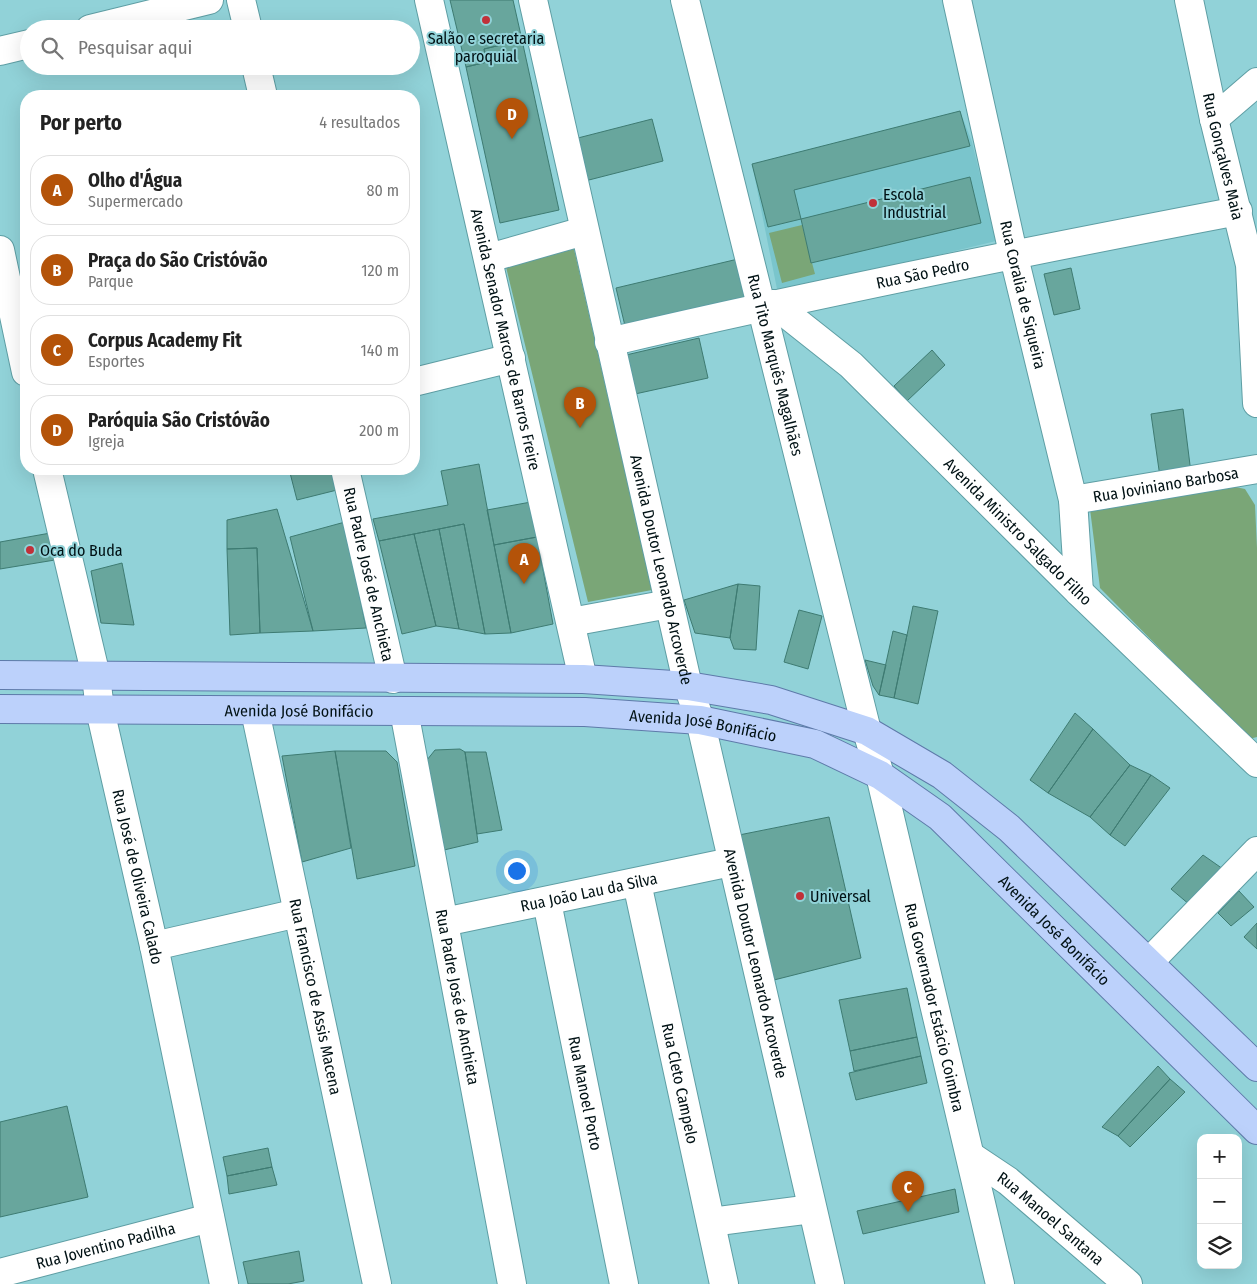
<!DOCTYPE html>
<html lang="pt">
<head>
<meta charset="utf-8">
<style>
	:root { --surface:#fff; --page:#f2f2f2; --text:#222; --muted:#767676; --line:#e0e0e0; --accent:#b45309 }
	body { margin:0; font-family:"Fira Sans Condensed",sans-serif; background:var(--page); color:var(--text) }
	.controls { position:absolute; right:15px; bottom:15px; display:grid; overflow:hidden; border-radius:10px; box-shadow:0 5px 20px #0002 }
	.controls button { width:45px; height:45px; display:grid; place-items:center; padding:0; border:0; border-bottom:1px solid var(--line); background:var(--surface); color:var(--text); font:25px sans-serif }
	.you { position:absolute; left:516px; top:870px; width:18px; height:18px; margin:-12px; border:4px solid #fff; border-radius:50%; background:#1a73e8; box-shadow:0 0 0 8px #1a73e833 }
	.badge { display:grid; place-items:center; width:32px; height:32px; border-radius:50%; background:var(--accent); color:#fff; font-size:16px; font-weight:700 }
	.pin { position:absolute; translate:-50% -41px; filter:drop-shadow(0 1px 2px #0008) }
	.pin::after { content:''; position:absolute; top:26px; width:18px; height:15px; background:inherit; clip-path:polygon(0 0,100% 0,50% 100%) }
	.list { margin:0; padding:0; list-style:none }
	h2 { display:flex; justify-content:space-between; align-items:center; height:65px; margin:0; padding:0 20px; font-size:21px }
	h2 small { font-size:16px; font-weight:400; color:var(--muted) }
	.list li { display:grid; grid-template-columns:32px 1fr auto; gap:15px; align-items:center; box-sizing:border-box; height:70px; margin:0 10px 10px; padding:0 10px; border:1px solid var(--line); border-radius:20px }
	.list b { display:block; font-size:19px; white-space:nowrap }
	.list p { margin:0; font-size:16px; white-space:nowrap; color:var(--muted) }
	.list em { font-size:16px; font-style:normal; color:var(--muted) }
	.icon { flex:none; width:28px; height:28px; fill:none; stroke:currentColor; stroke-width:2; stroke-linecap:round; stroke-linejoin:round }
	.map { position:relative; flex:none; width:1257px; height:1284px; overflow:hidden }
	.search { position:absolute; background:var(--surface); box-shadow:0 5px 20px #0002; left:20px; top:20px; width:400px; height:55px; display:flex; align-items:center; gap:12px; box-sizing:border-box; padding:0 18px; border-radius:28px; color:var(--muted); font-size:19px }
	.panel { position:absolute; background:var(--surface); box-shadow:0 5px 20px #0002; left:20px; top:90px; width:400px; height:385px; border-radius:20px }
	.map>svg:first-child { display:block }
	.built { fill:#7ac5cc }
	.green { fill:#7aa677 }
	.building { fill:#68a69d; stroke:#3e7b72 }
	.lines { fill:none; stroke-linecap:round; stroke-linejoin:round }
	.minor-casing { stroke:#5e9ea4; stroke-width:30 }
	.major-casing { stroke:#5e7aa9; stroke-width:30 }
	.minor { stroke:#fff; stroke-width:28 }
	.major { stroke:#bcd1fb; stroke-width:28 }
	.poi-dot { fill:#c13139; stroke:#91d2d8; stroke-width:2 }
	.labels { text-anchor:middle; stroke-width:4; stroke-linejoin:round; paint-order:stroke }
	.poi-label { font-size:16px; fill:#001114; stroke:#91d2d8; text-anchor:start }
	.street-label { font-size:16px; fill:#001114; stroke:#91d2d8 }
</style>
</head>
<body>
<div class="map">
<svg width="1257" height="1284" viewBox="0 0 1257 1284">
	<rect width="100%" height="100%" fill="#91d2d8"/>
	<!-- built -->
	<path class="built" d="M960 111 972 142 996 241 778 294 752 164Z"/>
	<!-- green -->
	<path class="green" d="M802 225 815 274 782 283 769 233Z
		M574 249 652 590 588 602 506 267Z
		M1226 485 1245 489 1255 505 1257 548V737L1249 739 1100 588 1090 509Z"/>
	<!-- building -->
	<path class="building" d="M450 0H513L522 40 484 49 487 62 466 67Z
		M522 40 559 210 500 223 466 67 487 62 484 49Z
		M960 111 970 146 794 190 801 219 768 227 752 164Z
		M652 119 663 161 585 181 574 139Z
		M970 177 981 223 811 263 801 219Z
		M738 259 747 297 625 326 616 288Z
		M1071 268 1080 309 1054 315 1044 274Z
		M26 278V303L20 280Z
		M699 338 708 378 635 394 626 355Z
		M932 350 945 365 907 401 894 386Z
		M1183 409 1191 473 1160 477 1151 414Z
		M479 464 494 545 511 633 485 634 464 524 379 541 373 519 448 505 441 471Z
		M289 469H336L341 489 297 500Z
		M531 502 537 537 494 545 487 510Z
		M277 509 313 631 260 633 257 548 227 549V520Z
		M345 522 366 628 313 631 290 537Z
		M464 524 485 634 459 629 439 529Z
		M439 529 459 629 436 626 414 534Z
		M56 532 61 559 0 569V542Z
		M414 534 436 626 402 634 379 541Z
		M537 537 553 624 511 633 494 545Z
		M257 548 260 633 230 635 227 549Z
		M122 563 134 625 101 623 91 571Z
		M738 584 760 586 756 650 734 649 730 638Z
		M738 584 730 638 695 633 684 600Z
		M913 606 938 611 918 704 894 698Z
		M799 610 822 616 808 669 784 662Z
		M893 631 907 635 894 698 879 695Z
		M865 660 886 665 879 695 873 686Z
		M1075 713 1093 729 1048 793 1030 780Z
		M1093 729 1130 765 1090 817 1048 793Z
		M460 749 465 752 478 842 444 850 427 760 435 750Z
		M335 751H386L397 762 415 866 357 879Z
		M335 751 351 848 302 862 282 756Z
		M465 752H486L502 830 477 834Z
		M1130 765 1151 775 1110 835 1090 817Z
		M1151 775 1170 788 1125 846 1110 835Z
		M829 817 861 958 770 981 739 835Z
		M1203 855 1223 869 1190 905 1171 889Z
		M1239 891 1254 907 1231 926 1218 913Z
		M1257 923V949L1244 937Z
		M907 988 917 1037 850 1051 839 1000Z
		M917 1037 921 1056 854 1071 850 1051Z
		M921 1056 927 1083 856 1100 849 1073Z
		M1158 1066 1170 1079 1118 1136 1102 1127Z
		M1170 1079 1185 1092 1130 1147 1118 1136Z
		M67 1106 88 1197 0 1217V1122Z
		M268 1148 272 1167 227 1176 223 1157Z
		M272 1167 277 1185 229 1194 227 1176Z
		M955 1189 959 1212 863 1234 857 1211Z
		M299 1251 304 1281 288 1284H248L243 1262Z"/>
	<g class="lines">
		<!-- minor casing -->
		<g class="minor-casing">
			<g id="minor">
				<path d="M241 0 248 29"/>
				<path id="s1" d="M429 0 583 679"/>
				<path id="s2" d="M533 0 688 686 700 720 830 1284"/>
				<path id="s3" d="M685 0 867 731 880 775 1000 1284"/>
				<path id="s4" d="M957 0 1013 253 1073 500 1079 592"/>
				<path id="s5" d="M1189 0 1214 119 1250 265 1257 403"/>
				<path d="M90 29 209 0"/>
				<path d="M0 51 29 44"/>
				<path d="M256 66 263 96"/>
				<path d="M1214 119 1257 82"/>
				<path d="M0 250 26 372"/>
				<path d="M489 258 584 231"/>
				<path id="s6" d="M774 304 851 365 1079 592 1257 763"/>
				<path id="s7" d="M609 342C818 293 1028 251 1238 211"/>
				<path d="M414 382 511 358"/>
				<path id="s8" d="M47 469 96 676 100 710 154 946 224 1284"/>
				<path id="s9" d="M345 469 393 679"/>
				<path id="s10" d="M1073 500 1257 469"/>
				<path d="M571 622 669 604"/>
				<path id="s11" d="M255 711 377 1284"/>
				<path id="s12" d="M404 711 512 1284"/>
				<path id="s13" d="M637 883 724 1284"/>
				<path id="s14" d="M547 902 624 1284"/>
				<path id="s15" d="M444 922 731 862"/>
				<path d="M154 946 298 913"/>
				<path d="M1149 962 1257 851"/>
				<path id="s16" d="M972 1157 1008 1181 1128 1284"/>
				<path d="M711 1222 812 1209"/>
				<path id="s17" d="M0 1273 210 1218"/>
			</g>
		</g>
		<!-- major casing -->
		<g class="major-casing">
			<g id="major">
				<path d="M0 675 583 679 688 686 771 700 867 731 942 775 1009 828 1257 1067"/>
				<path id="s18" d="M0 709 585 712 700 720 815 744 880 775 940 817 1257 1130"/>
			</g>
		</g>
		<!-- minor -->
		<use href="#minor" class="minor"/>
		<!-- major -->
		<use href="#major" class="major"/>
	</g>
	<!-- markers -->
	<g class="poi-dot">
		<circle cx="486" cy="20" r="5"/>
		<circle cx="873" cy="203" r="5"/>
		<circle cx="30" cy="550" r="5"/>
		<circle cx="800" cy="896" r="5"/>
	</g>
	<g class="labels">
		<!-- poi labels -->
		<g class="poi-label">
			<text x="486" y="44" text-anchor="middle">Salão e secretaria<tspan x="486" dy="18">paroquial</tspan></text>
			<text x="883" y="200">Escola<tspan x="883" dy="18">Industrial</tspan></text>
			<text x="40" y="556">Oca do Buda</text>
			<text x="810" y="902">Universal</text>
		</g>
		<!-- street labels -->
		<g class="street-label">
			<text dy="6" stroke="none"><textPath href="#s5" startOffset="160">Rua Gonçalves Maia</textPath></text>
			<text dy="6" stroke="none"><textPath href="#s7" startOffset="321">Rua São Pedro</textPath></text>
			<text dy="6" stroke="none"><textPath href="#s4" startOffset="302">Rua Coralia de Siqueira</textPath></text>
			<text dy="6" stroke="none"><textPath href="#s1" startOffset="348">Avenida Senador Marcos de Barros Freire</textPath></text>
			<text dy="6" stroke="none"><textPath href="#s3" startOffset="376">Rua Tito Marquês Magalhães</textPath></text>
			<text dy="6" stroke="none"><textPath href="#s10" startOffset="94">Rua Joviniano Barbosa</textPath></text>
			<text dy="6" stroke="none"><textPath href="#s6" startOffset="334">Avenida Ministro Salgado Filho</textPath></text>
			<text dy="6" stroke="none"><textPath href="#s2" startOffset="584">Avenida Doutor Leonardo Arcoverde</textPath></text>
			<text dy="6" stroke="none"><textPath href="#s9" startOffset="108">Rua Padre José de Anchieta</textPath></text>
			<text dy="6" stroke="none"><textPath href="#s18" startOffset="299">Avenida José Bonifácio</textPath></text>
			<text dy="6" stroke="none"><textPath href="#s18" startOffset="704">Avenida José Bonifácio</textPath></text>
			<text dy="6" stroke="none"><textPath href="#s8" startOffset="418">Rua José de Oliveira Calado</textPath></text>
			<text dy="6" stroke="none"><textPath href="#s15" startOffset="148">Rua João Lau da Silva</textPath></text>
			<text dy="6" stroke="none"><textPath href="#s18" startOffset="1124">Avenida José Bonifácio</textPath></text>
			<text dy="6" stroke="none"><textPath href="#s2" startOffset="989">Avenida Doutor Leonardo Arcoverde</textPath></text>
			<text dy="6" stroke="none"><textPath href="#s11" startOffset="292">Rua Francisco de Assis Macena</textPath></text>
			<text dy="6" stroke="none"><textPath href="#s12" startOffset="291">Rua Padre José de Anchieta</textPath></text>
			<text dy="6" stroke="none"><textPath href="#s3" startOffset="1038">Rua Governador Estácio Coimbra</textPath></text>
			<text dy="6" stroke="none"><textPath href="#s13" startOffset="205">Rua Cleto Campelo</textPath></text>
			<text dy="6" stroke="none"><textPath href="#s14" startOffset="195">Rua Manoel Porto</textPath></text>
			<text dy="6" stroke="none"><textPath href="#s16" startOffset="100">Rua Manoel Santana</textPath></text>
			<text dy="6" stroke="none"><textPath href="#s17" startOffset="109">Rua Joventino Padilha</textPath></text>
		</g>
	</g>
</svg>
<div class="controls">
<button>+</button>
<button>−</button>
<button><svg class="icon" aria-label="layers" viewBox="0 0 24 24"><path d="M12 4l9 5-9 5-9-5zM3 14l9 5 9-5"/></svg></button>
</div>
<div class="you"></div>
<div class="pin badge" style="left:524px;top:584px">A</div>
<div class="pin badge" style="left:580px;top:428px">B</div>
<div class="pin badge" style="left:908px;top:1212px">C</div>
<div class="pin badge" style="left:512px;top:139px">D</div>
<div class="search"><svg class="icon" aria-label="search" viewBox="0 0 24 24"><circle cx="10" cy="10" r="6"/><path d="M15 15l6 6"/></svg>Pesquisar aqui</div>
<section class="panel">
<h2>Por perto<small>4 resultados</small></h2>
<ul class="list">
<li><span class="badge">A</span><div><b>Olho d'Água</b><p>Supermercado</p></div><em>80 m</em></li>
<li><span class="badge">B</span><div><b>Praça do São Cristóvão</b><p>Parque</p></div><em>120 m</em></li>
<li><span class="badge">C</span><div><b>Corpus Academy Fit</b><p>Esportes</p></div><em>140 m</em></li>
<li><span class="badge">D</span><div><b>Paróquia São Cristóvão</b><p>Igreja</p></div><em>200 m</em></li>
</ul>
</section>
</div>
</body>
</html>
